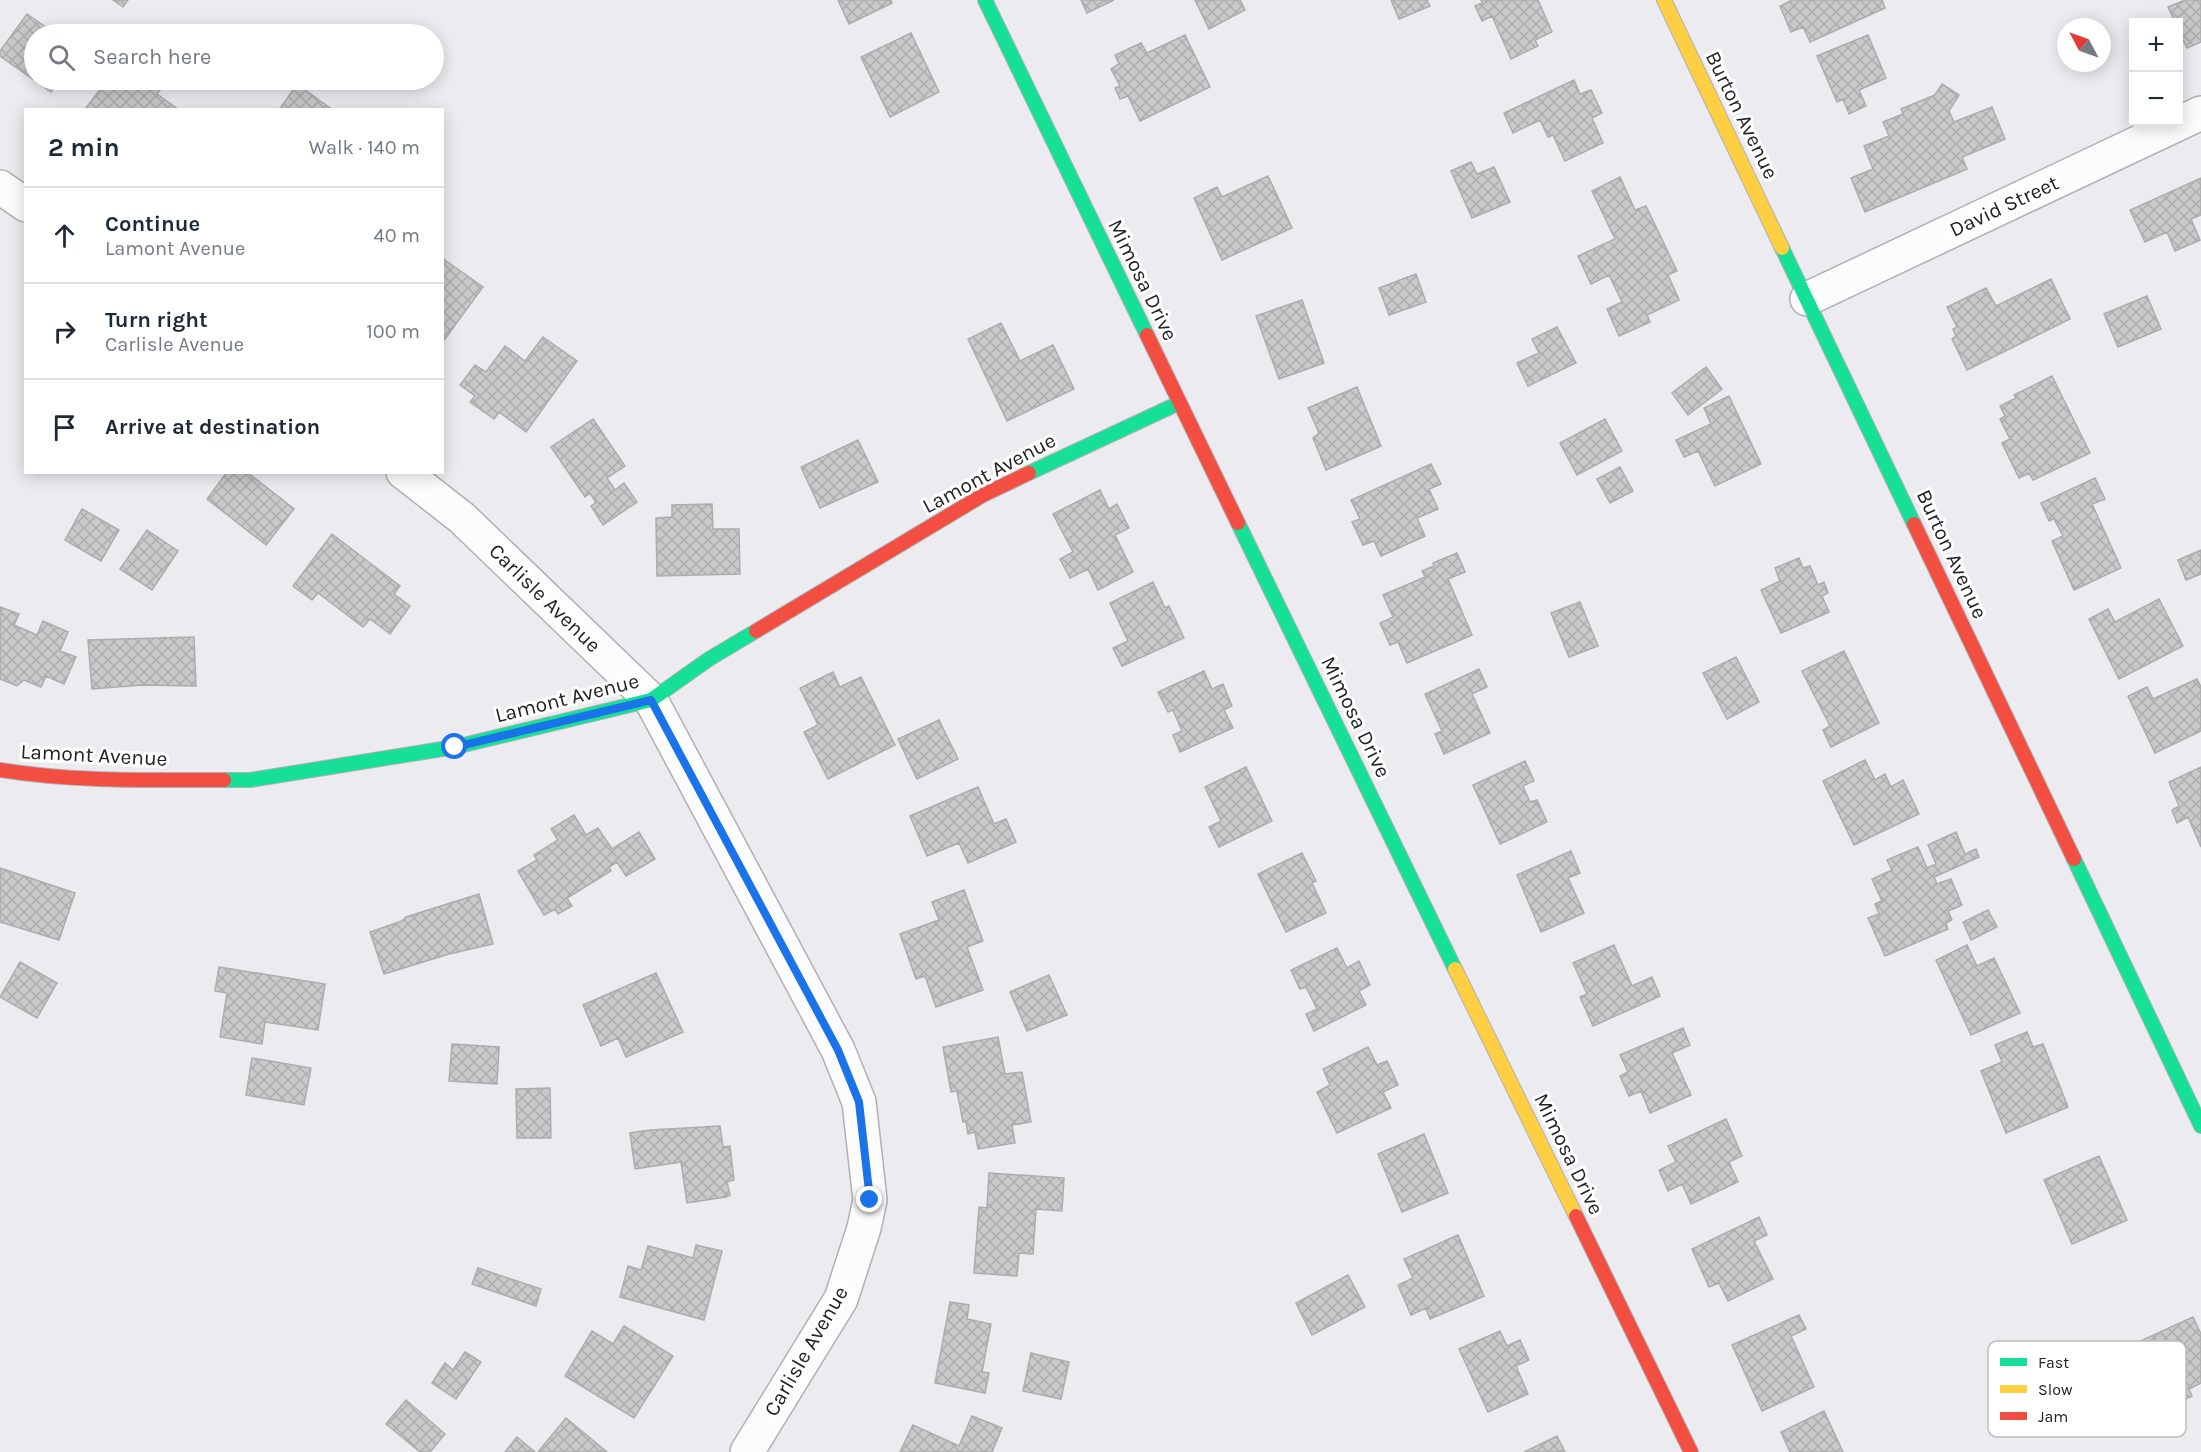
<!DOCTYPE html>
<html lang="en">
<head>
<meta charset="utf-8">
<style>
	:root { --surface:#fff; --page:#f2f2f3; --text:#1f2937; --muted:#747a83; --line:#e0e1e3 }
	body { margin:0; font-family:Karla,sans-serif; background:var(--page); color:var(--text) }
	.controls { position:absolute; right:18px; top:18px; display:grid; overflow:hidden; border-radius:0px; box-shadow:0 3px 15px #0003 }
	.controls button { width:54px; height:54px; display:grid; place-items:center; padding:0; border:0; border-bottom:2px solid var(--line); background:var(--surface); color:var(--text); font:30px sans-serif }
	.compass { position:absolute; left:2057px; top:18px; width:54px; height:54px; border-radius:50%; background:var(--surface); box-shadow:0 3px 15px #0003; rotate:311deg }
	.stop { position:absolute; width:18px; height:18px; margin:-14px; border:4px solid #1a73e8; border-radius:50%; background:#fff }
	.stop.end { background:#1a73e8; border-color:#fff; box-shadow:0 2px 6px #0008 }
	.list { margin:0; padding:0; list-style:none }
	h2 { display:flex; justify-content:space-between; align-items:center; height:78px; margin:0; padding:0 24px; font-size:26px }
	h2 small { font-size:20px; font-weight:400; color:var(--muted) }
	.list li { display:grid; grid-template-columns:39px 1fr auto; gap:18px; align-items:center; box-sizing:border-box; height:96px; padding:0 24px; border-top:2px solid var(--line) }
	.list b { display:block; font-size:22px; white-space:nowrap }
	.list p { margin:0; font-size:20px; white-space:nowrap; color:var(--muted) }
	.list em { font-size:20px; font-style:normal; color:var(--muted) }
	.icon { flex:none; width:33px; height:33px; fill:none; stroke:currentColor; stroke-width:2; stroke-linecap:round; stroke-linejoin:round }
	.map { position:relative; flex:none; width:2201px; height:1452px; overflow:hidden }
	.search { position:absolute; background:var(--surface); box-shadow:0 3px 15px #0003; left:24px; top:24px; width:420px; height:66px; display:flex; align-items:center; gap:15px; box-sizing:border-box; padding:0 21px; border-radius:33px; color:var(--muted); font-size:22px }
	.panel { position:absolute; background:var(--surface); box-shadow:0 3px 15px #0003; left:24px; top:108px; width:420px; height:366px; border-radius:0px }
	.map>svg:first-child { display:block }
	.building { fill:url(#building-cross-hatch); stroke:#adacad; stroke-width:1.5 }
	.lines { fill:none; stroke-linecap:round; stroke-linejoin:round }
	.street-casing { stroke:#b0b0b4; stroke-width:36 }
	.fast-casing { stroke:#b0b0b4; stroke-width:16 }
	.slow-casing { stroke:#b0b0b4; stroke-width:16 }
	.jam-casing { stroke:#b0b0b4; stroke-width:16 }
	.street { stroke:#fcfcfd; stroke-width:33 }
	.fast { stroke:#16e098; stroke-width:14 }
	.slow { stroke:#ffcf43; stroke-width:14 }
	.jam { stroke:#f24e42; stroke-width:14 }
	.route { stroke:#1a73e8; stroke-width:8 }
	.labels { text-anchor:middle; stroke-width:6; stroke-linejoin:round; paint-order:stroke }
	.street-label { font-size:21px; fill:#222226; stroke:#fff }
	.key { fill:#fff; stroke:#bdbdbe; stroke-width:1.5 }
	.key-label { font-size:16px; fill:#222226 }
</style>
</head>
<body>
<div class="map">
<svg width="2201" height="1452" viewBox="0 0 2201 1452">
	<defs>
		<pattern id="building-cross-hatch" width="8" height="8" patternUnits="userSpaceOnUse" patternTransform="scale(1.5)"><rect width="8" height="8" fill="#cac9ca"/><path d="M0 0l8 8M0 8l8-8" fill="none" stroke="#adacad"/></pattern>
	</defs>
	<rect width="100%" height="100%" fill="#ebebf0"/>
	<!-- building -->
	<path class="building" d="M113 0H128L123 7Z
		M838 0H891L892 3 849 24Z
		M1081 0H1114L1087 13Z
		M1195 0H1240L1245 10 1209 29Z
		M1391 0H1427L1430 6 1399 19Z
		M1481 0H1538L1552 32 1535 40 1538 46 1511 59 1492 16 1482 21 1475 6 1482 3Z
		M1792 0H1882L1885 8 1810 42 1803 27 1791 32 1780 6Z
		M2185 0H2201V42L2187 48 2178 30V22H2175L2168 7Z
		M27 14 56 34H34V80H60L51 92 0 56V51Z
		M911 33 939 92 890 117 861 57Z
		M1185 35 1210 87 1140 121 1128 96 1120 99 1115 88 1120 86 1111 69 1119 64 1115 55 1141 43 1147 53Z
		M1868 35 1886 78 1859 90 1866 106 1849 114 1843 99 1837 102 1817 56Z
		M107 80H167L157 94 179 110H88L86 108Z
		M1574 80 1580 94 1591 90 1602 113 1592 118 1603 143 1565 161 1553 135 1548 137 1540 120 1513 133 1504 113Z
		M297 84 330 108 329 110H279Z
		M1942 84 1959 95 1949 111 1954 122 1992 107 2005 139 1962 157 1967 169 1865 212 1851 178 1873 169 1864 146 1889 136 1883 122 1903 114 1901 109 1935 95Z
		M1471 162 1477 174 1494 167 1510 202 1472 218 1451 171Z
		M1268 176 1292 228 1222 260 1194 198 1217 187 1222 197Z
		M1620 177 1635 210 1646 206 1677 271 1668 275 1679 300 1647 315 1650 322 1619 336 1607 309 1622 302 1609 275 1591 284 1578 256 1615 239 1592 191Z
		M2201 178V215L2191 219 2200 240 2175 251 2167 232 2145 242 2130 210Z
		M442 258 483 287 442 343Z
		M1416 274 1426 302 1389 315 1379 288Z
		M2051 279 2070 319 1967 370 1952 339 1956 336 1953 329 1957 327 1947 307 1986 288 1996 306Z
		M2147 296 2161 329 2118 347 2104 314Z
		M1302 300 1324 363 1279 379 1256 316Z
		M1001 323 1020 361 1053 345 1074 389 1007 421 968 339Z
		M1557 327 1576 363 1528 386 1517 363 1539 353 1532 339Z
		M543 337 577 361 526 432 499 412 494 419 470 402 475 396 460 385 475 365 486 372 505 346 525 361Z
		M1706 367 1722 389 1688 415 1672 393Z
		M2052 376 2090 453 2033 480 2029 473 2019 478 2002 443 2010 439 2000 419 2005 416 2000 406 2016 398 2014 395Z
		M1357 387 1381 446 1326 470 1313 438 1319 433 1308 408Z
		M1729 396 1761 464 1715 486 1698 451 1684 457 1676 440 1711 424 1704 408Z
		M593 419 625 466 607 478 615 490 624 483 637 502 603 525 591 506 596 503 590 493 585 497 551 447Z
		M1605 419 1622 451 1577 475 1560 443Z
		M858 440 878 482 820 508 801 467Z
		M1431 464 1441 484 1429 489 1438 509 1417 518 1425 536 1381 556 1374 541 1363 545 1352 522 1360 519 1351 500Z
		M1620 467 1633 491 1610 503 1597 479Z
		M227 472H247L294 509 266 545 207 499Z
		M2095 478 2105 499 2092 504 2121 568 2074 590 2052 541 2063 536 2054 519 2049 521 2041 503Z
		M1100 490 1109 509 1117 504 1129 528 1115 535 1133 572 1098 590 1088 569 1070 578 1060 559 1073 552 1053 514Z
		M712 504 713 529H739L740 574 657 576 656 518 672 517V505Z
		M82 509 119 530 101 561 65 540Z
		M147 530 178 551 152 590 120 569Z
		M332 534 400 586 394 594 410 606 390 634 370 619 363 627 318 593 312 600 293 586Z
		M2201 550V574L2186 580 2178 560Z
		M1457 553 1465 572 1448 579 1472 635 1407 663 1398 642 1390 645 1380 623 1393 617 1383 595 1425 577 1422 571 1434 566 1433 563Z
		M1799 558 1803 568 1810 566 1818 585 1824 582 1828 593 1822 596 1829 612 1781 633 1761 590 1780 581 1775 568Z
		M1153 582 1165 608 1169 606 1184 638 1122 666 1113 648 1128 641 1110 603Z
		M2159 599 2183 646 2119 679 2089 619 2108 609 2115 622Z
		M1580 602 1598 646 1569 657 1551 613Z
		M0 607 19 614 14 625 37 635 43 621 68 632 60 651 76 657 64 684 46 676 41 687 24 680 17 686 0 679Z
		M194 637 196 686 142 685 92 689 88 640Z
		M1844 651 1879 723 1831 747 1823 730 1830 726 1802 671Z
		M1736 657 1759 702 1727 719 1703 673Z
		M1479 669 1487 687 1472 694 1490 733 1444 754 1435 734 1442 731 1425 694Z
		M1204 671 1212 689 1223 684 1232 706 1224 710 1233 728 1180 752 1173 735 1182 731 1173 710 1168 712 1158 692Z
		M833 672 840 687 861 677 895 745 828 779 804 732 818 725 800 688Z
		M2197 679 2201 687V731L2155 753 2128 696 2147 687 2153 699Z
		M939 720 958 759 917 779 898 739Z
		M1865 760 1875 780 1885 774 1891 787 1903 780 1919 814 1854 845 1823 781Z
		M1525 761 1534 781 1523 786 1530 802 1537 800 1547 822 1500 844 1473 785Z
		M1246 767 1272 821 1219 847 1209 827 1221 821 1205 787Z
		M2201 767V847L2188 817 2177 823 2172 810 2179 806 2169 782Z
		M978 787 994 824 1006 819 1016 842 968 863 959 843 927 856 910 816Z
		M574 815 586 835 598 828 612 849 639 832 655 859 626 876 617 862 609 867 611 871 567 898 572 906 558 914 555 909 544 915 518 871 537 860 534 855 558 840 551 829Z
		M1956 832 1965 854 1976 849 1979 857 1934 877 1937 884 1951 879 1962 905 1948 911 1952 920 1946 923 1948 929 1885 956 1868 918 1879 914 1875 904 1882 901 1872 879 1892 870 1887 860 1918 847 1927 868 1936 864 1928 845Z
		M1571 851 1580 873 1568 878 1584 913 1541 932 1517 875Z
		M1302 853 1316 881 1312 883 1326 913 1286 932 1258 874Z
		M0 868 75 893 59 940 0 922Z
		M964 890 983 941 967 947 983 990 936 1007 925 976 916 979 900 934 939 920 932 902Z
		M479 894 493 944 449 954 384 974 370 932 402 921 406 917Z
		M1988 910 1997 927 1971 940 1963 922Z
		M1614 945 1632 986 1652 977 1660 996 1593 1026 1580 997 1587 994 1573 963Z
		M1967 945 1977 966 1994 958 2020 1013 1971 1035 1936 960Z
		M1337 948 1347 968 1359 961 1370 985 1359 991 1366 1005 1314 1031 1306 1014 1317 1009 1306 987 1300 989 1291 970Z
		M20 962 57 983 37 1018 0 997Z
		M219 967 325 984 318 1030 265 1022 262 1044 220 1037 227 993 215 991Z
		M656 973 683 1032 626 1057 618 1038 601 1046 583 1005Z
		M1049 975 1067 1015 1027 1031 1010 992Z
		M1683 1028 1690 1045 1672 1053 1691 1095 1650 1113 1641 1091 1629 1096 1620 1076 1628 1072 1620 1055Z
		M2027 1032 2033 1047 2043 1044 2068 1107 2006 1133 1981 1071 2002 1062 1995 1045Z
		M998 1037 1005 1074 1022 1072 1031 1122 1012 1125 1015 1143 978 1149 975 1132 968 1134 966 1122H963L957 1091 951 1092 943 1047Z
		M452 1044 499 1047 497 1084 449 1081Z
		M1368 1047 1377 1065 1387 1061 1398 1085 1383 1092 1391 1108 1337 1133 1317 1092 1330 1085 1323 1069Z
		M252 1058 311 1068 304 1105 246 1095Z
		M550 1088 551 1138H517L516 1089Z
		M1726 1119 1742 1156 1729 1162 1738 1182 1691 1204 1682 1184 1668 1191 1659 1170 1676 1162 1668 1146Z
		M720 1126 723 1147 730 1146 734 1180 727 1182 730 1195 726 1197 687 1203 681 1162 635 1169 630 1133 650 1130Z
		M1424 1134 1448 1193 1402 1212 1378 1154Z
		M2099 1156 2127 1220 2072 1244 2044 1180Z
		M989 1173 1064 1178 1062 1211 1036 1209 1033 1254 1019 1253 1017 1276 974 1273 979 1207 987 1208Z
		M1759 1217 1767 1235 1754 1241 1773 1279 1728 1301 1719 1283 1709 1287 1692 1249Z
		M1458 1235 1484 1296 1430 1319 1426 1308 1411 1315 1398 1285 1413 1278 1404 1259Z
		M696 1245 722 1251 704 1320 620 1297 628 1266 641 1270 648 1246 693 1258Z
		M478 1268 541 1289 536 1306 472 1284Z
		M1348 1275 1365 1307 1312 1335 1296 1303Z
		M950 1302 969 1305 967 1319 991 1324 982 1372 989 1373 985 1393 935 1383Z
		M1799 1315 1806 1329 1791 1336 1814 1387 1762 1411 1732 1345Z
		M2193 1317 2201 1334V1383L2189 1389 2192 1396 2157 1412 2127 1347Z
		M624 1326 673 1356 634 1418 565 1376 592 1331 613 1344Z
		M1500 1331 1507 1346 1520 1340 1529 1360 1516 1366 1528 1394 1488 1412 1459 1349Z
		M465 1352 481 1362 456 1399 432 1383 445 1363 453 1370Z
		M1031 1353 1069 1362 1061 1399 1023 1391Z
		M406 1400 445 1434 430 1452H420L386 1424Z
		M1824 1411 1843 1452H1790L1781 1432Z
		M972 1416 1002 1428 992 1452H900L913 1425 959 1446Z
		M566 1418 607 1452H538Z
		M1557 1436 1565 1452H1524Z
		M517 1437 535 1452H505Z"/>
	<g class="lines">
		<!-- street casing -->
		<g class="street-casing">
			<path id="street" d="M0 187 26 205
				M1807 299 2201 113
				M403 472 462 518 651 700 838 1050 859 1102 870 1200 864 1228 841 1299 747 1452"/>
		</g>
		<!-- fast casing -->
		<g class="fast-casing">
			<path id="fast" d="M985 0 1147 335
				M1782 248 1914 524
				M1029 473 1179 403
				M1238 523 1455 969
				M224 780H250L455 747 651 700 709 659 756 631
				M2074 859 2201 1126"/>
		</g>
		<!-- slow casing -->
		<g class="slow-casing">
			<path id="slow" d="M1664 0 1782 248
				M1455 969 1576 1216"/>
		</g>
		<!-- jam casing -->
		<g class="jam-casing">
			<path id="jam" d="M1147 335 1238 523
				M1914 524 2074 859
				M756 631 983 495 1029 473
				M0 770C74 782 149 780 224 780
				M1576 1216 1691 1452"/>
		</g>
		<!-- street -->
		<use href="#street" class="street"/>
		<!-- fast -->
		<use href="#fast" class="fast"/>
		<!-- slow -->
		<use href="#slow" class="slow"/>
		<!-- jam -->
		<use href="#jam" class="jam"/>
	</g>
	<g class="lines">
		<!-- route -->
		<path class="route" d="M455 747 651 700 838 1050 859 1102 870 1200"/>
	</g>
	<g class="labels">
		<!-- street labels -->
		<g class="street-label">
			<text transform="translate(1742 115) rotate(64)" y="7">Burton Avenue</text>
			<text transform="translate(2004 206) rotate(-25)" y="7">David Street</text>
			<text transform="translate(1143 280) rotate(64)" y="7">Mimosa Drive</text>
			<text transform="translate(989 473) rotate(-28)" y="7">Lamont Avenue</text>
			<text transform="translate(1952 554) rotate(65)" y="7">Burton Avenue</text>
			<text transform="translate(545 598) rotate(44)" y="7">Carlisle Avenue</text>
			<text transform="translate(567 698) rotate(-14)" y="7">Lamont Avenue</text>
			<text transform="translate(1356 717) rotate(64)" y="7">Mimosa Drive</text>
			<text transform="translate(94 755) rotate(3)" y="7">Lamont Avenue</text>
			<text transform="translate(1569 1154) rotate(64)" y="7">Mimosa Drive</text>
			<text transform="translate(806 1351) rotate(-60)" y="7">Carlisle Avenue</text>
		</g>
	</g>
	<!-- legend -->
	<rect x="1988" y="1341" width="198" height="96" rx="9" class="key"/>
	<rect x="2000" y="1358" width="27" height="8" fill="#16e098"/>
	<rect x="2000" y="1385" width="27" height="8" fill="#ffcf43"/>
	<rect x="2000" y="1412" width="27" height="8" fill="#f24e42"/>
	<g class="key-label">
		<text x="2038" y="1368">Fast</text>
		<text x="2038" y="1395">Slow</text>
		<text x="2038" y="1422">Jam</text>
	</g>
</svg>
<div class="controls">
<button>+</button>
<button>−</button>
</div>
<svg class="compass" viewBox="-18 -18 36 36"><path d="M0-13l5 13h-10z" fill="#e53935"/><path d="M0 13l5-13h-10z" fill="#747a83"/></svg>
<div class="stop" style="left:455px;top:747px"></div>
<div class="stop end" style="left:870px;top:1200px"></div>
<div class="search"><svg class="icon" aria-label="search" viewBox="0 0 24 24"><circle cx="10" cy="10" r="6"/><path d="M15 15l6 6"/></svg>Search here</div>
<section class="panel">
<h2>2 min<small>Walk · 140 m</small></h2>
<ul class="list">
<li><svg class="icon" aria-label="ahead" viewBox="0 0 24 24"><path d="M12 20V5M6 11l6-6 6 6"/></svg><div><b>Continue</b><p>Lamont Avenue</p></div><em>40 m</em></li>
<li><svg class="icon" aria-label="right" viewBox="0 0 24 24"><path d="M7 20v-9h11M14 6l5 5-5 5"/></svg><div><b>Turn right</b><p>Carlisle Avenue</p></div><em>100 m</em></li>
<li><svg class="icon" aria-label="arrive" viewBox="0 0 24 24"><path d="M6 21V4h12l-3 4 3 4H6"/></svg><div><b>Arrive at destination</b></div></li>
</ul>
</section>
</div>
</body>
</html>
